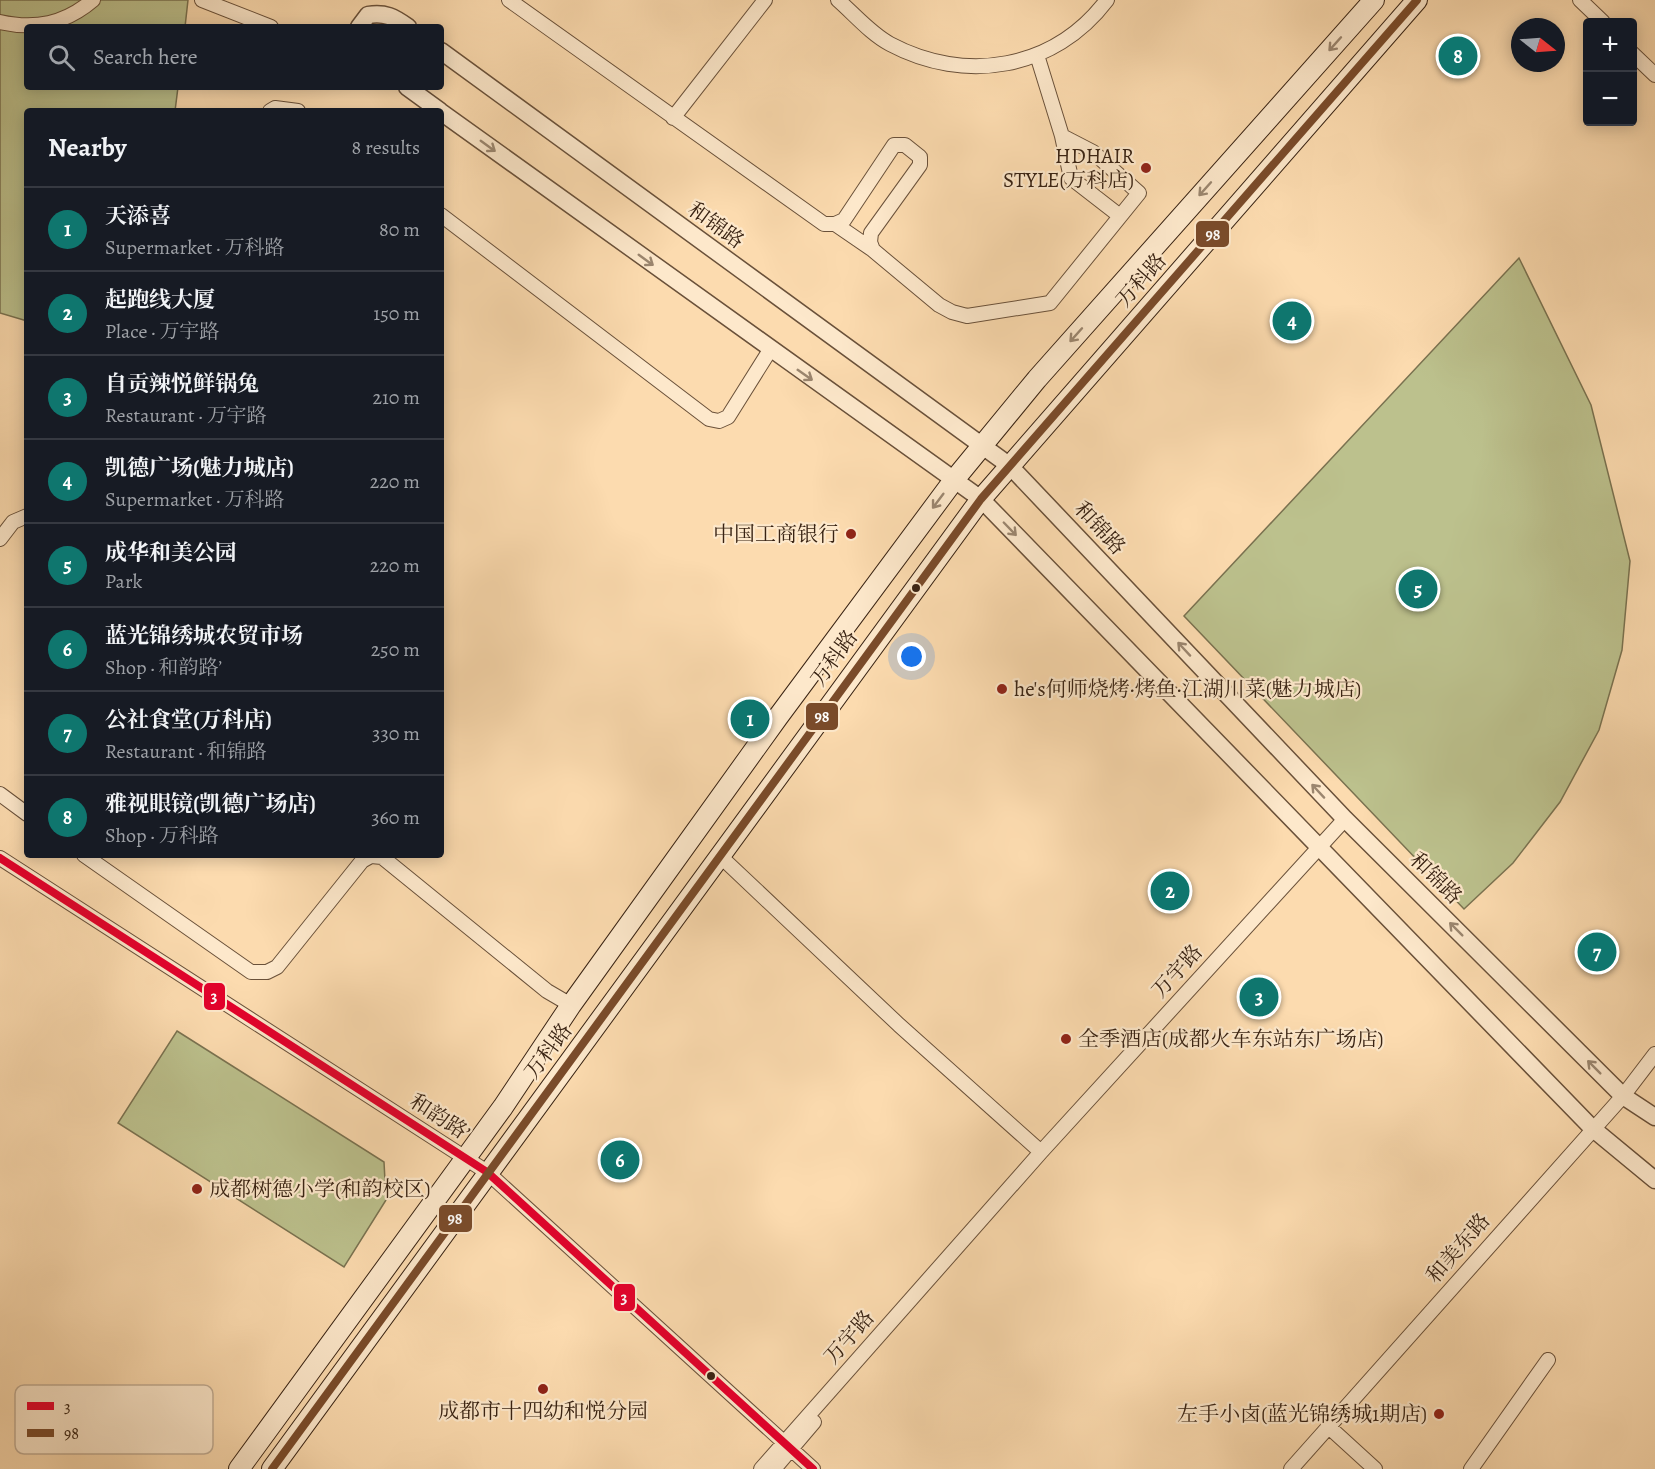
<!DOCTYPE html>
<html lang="en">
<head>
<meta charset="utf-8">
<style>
	:root { --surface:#171b24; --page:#242831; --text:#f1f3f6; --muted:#9ea1a6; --line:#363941; --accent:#0f766e }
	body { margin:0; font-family:Alegreya,"Noto Serif SC",serif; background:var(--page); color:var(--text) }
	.controls { position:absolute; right:18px; top:18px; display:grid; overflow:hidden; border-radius:6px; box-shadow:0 3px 15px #0003 }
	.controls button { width:54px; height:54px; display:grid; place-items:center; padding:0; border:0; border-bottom:2px solid var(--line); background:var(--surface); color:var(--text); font:30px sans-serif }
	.compass { position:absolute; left:1511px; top:18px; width:54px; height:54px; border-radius:50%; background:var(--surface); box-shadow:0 3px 15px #0003; rotate:107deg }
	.you { position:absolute; left:912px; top:657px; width:21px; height:21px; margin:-15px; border:4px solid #fff; border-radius:50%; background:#1a73e8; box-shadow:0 0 0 9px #1a73e833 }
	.badge { display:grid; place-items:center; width:39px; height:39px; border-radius:50%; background:var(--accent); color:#fff; font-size:20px; font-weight:700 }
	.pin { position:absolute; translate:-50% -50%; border:3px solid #fff; box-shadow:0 2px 6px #0006 }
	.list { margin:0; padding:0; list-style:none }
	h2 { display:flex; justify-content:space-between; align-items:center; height:78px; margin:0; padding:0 24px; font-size:26px }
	h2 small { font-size:20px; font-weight:400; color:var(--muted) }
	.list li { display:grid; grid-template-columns:39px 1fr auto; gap:18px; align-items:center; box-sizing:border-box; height:84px; padding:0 24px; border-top:2px solid var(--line) }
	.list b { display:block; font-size:22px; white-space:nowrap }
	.list p { margin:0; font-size:20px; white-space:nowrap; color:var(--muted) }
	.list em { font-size:20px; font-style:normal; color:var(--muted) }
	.icon { flex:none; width:33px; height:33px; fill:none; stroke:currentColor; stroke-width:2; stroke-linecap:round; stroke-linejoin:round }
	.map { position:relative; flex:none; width:1655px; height:1469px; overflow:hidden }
	.search { position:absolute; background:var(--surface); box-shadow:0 3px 15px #0003; left:24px; top:24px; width:420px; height:66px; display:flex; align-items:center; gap:15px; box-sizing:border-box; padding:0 21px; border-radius:6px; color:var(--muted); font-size:22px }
	.panel { position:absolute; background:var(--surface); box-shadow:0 3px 15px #0003; left:24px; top:108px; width:420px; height:750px; border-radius:6px }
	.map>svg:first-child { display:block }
	.green { fill:#bcc18d; stroke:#7a7250; stroke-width:1.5 }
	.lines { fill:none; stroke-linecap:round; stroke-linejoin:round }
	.minor-casing { stroke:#6a513a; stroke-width:16 }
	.tertiary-casing { stroke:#6a513a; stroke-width:19 }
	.secondary-casing { stroke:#392313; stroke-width:22 }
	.minor { stroke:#fde8cb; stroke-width:14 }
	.tertiary { stroke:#fde8cb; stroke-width:16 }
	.secondary { stroke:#fde8cb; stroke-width:20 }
	.bus-1-casing { stroke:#fde8cb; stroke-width:12 }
	.bus-2-casing { stroke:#fde8cb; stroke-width:12 }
	.bus-1 { stroke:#e4002b; stroke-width:8 }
	.bus-2 { stroke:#7a4b2a; stroke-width:8 }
	.oneway { stroke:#9b866f }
	.poi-dot { fill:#8f2418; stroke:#fde8cb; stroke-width:2 }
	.bus-dot { fill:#392313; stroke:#fde8cb; stroke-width:2 }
	.labels { text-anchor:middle; stroke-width:4.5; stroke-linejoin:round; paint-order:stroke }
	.poi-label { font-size:21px; fill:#392313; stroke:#fde8cb; text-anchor:end }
	.street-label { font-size:21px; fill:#392313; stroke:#fde8cb }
	.key { fill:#fde8cb; stroke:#c2ad94; stroke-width:1.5 }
	.key-label { font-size:16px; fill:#392313 }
	.line-badge { stroke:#fde8cb; stroke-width:2 }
	.badge-label { font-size:16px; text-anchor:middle; font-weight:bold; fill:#fff }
</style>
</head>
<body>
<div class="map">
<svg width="1655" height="1469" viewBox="0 0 1655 1469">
	<rect width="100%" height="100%" fill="#fcdbaf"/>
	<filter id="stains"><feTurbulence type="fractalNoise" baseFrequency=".00333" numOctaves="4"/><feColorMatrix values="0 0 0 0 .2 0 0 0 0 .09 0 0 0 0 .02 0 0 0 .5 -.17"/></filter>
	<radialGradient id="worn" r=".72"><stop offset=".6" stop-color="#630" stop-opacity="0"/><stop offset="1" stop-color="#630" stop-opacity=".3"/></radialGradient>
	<!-- green -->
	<path class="green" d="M0 0H188L185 27H27V87H178L175 111H27V321L0 313Z
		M1519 258 1591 405 1630 561 1622 650 1599 730 1560 802 1513 863 1464 909 1184 616Z
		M177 1031 384 1162 386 1200 344 1267 118 1123Z"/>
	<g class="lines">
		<!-- minor casing -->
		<g class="minor-casing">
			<path id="minor" d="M202 0 271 27
				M509 0 824 224H835L844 220 894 145H905L920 157V165L871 233 870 242 873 250
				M838 0C854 14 871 34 890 44 965 84 1054 70 1107 0
				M1580 0 1603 22
				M0 22C35 30 65 24 93 0
				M1632 53 1655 75
				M1037 55 1062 136 1071 178 1120 216
				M270 111 275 108 298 111
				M673 118 765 0
				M441 215 709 419 719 421 728 417 770 350
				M835 224 873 250 939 305 952 312 967 316 1050 303 1139 193 1093 152 1062 136
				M0 539 13 522 27 516
				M0 794 27 814
				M84 855 251 972H267L277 967 362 861 371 856 382 857 547 991 571 1005
				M719 855 899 1025 1041 1152
				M0 858 487 1172 813 1469
				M1329 1427 1375 1469
				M761 1469 1041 1152 1345 819
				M774 1469 814 1422
				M1291 1469 1623 1096 1655 1054
				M1471 1469 1548 1360"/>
		</g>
		<!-- tertiary casing -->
		<g class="tertiary-casing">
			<path id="tertiary" d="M359 27 368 15C385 12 394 17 408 27
				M441 51 1010 466 1345 819 1623 1096 1655 1117
				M407 87 440 111
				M441 112 981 499 1592 1128 1655 1180"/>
		</g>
		<!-- secondary casing -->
		<g class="secondary-casing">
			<path id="secondary" d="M239 1469 503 1107 571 1005 778 717 954 480 1037 379 1374 0
				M272 1469 981 499 1417 0"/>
		</g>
		<!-- minor -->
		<use href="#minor" class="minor"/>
		<!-- tertiary -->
		<use href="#tertiary" class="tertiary"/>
		<!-- secondary -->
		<use href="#secondary" class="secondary"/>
		<!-- bus-1 casing -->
		<g class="bus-1-casing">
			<path id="bus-1" d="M0 858 487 1172 813 1469"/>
		</g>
		<!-- bus-2 casing -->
		<g class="bus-2-casing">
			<path id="bus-2" d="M272 1469 981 499 1417 0"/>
		</g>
		<!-- bus-1 -->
		<use href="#bus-1" class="bus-1"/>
		<!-- bus-2 -->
		<use href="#bus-2" class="bus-2"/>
	</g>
	<!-- one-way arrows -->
	<defs><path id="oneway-shaft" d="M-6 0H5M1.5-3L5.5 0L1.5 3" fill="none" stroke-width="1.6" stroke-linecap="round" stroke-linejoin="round" transform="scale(1.5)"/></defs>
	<g class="oneway">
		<use href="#oneway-shaft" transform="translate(1335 44) rotate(132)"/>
		<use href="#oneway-shaft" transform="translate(488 146) rotate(36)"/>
		<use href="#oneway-shaft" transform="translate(1205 189) rotate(132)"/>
		<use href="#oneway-shaft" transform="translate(646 260) rotate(36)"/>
		<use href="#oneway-shaft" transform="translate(1076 335) rotate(132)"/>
		<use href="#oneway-shaft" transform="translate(805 375) rotate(35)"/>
		<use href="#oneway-shaft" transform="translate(938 501) rotate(127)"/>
		<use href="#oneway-shaft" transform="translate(1010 529) rotate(46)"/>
		<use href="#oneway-shaft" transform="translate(1184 649) rotate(-133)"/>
		<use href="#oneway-shaft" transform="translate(1318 791) rotate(-133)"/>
		<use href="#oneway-shaft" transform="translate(1456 929) rotate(-135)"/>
		<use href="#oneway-shaft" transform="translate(1594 1067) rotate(-135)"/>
	</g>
	<!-- markers -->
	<g class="poi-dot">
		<circle cx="1146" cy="168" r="6"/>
		<circle cx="851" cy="534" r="6"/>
		<circle cx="1002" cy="689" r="6"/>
		<circle cx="1066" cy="1039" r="6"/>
		<circle cx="197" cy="1189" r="6"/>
		<circle cx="543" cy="1389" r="6"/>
		<circle cx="1439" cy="1414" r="6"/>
	</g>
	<g class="bus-dot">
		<circle cx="916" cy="588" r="5"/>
		<circle cx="711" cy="1376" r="5"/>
	</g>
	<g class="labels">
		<!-- poi labels -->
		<g class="poi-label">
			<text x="1134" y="163">HDHAIR<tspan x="1134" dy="24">STYLE(万科店)</tspan></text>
			<text x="839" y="541">中国工商银行</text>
			<text x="1014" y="696" text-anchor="start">he's何师烧烤·烤鱼·江湖川菜(魅力城店)</text>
			<text x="1078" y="1046" text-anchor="start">全季酒店(成都火车东站东广场店)</text>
			<text x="209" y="1196" text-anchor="start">成都树德小学(和韵校区)</text>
			<text x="543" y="1418" text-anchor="middle">成都市十四幼和悦分园</text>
			<text x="1427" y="1421">左手小卤(蓝光锦绣城1期店)</text>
		</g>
		<!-- street labels -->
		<g class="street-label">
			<text transform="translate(716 225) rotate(36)" y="7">和锦路</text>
			<text transform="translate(1141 280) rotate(-49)" y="7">万科路</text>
			<text transform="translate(1100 528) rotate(47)" y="7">和锦路</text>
			<text transform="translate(834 658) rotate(-54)" y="7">万科路</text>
			<text transform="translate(1436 878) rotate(45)" y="7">和锦路</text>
			<text transform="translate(1177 971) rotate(-48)" y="7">万宇路</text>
			<text transform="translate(548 1051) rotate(-53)" y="7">万科路</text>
			<text transform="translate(440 1117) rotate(33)" y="7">和韵路’</text>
			<text transform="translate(1458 1248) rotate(-49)" y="7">和美东路</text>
			<text transform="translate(849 1337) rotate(-49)" y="7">万宇路</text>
		</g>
	</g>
	<!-- legend -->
	<rect x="15" y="1385" width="198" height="69" rx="9" class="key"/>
	<rect x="27" y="1402" width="27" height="8" fill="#e4002b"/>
	<rect x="27" y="1429" width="27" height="8" fill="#7a4b2a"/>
	<g class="key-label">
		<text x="64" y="1412">3</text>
		<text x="64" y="1439">98</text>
	</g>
	<g class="line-badge">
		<rect x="1195" y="220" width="35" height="28" rx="6" fill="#7a4b2a"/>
		<rect x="805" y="702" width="34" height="29" rx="6" fill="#7a4b2a"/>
		<rect x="203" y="982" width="23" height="29" rx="6" fill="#e4002b"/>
		<rect x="438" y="1204" width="35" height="29" rx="6" fill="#7a4b2a"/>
		<rect x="613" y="1283" width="23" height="29" rx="6" fill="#e4002b"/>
	</g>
	<g class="badge-label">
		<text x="1213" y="240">98</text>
		<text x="822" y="722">98</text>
		<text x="214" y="1002">3</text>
		<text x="455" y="1224">98</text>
		<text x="624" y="1303">3</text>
	</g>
	<rect width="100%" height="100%" filter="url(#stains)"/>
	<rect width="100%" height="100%" fill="url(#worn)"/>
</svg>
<div class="controls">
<button>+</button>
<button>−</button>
</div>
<svg class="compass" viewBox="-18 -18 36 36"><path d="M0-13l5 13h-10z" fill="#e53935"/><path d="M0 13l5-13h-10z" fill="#9ea1a6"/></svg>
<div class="you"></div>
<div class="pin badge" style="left:750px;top:719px">1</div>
<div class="pin badge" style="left:1170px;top:891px">2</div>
<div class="pin badge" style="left:1259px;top:997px">3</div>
<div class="pin badge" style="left:1292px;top:321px">4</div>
<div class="pin badge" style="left:1418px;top:589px">5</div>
<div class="pin badge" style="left:620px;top:1160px">6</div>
<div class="pin badge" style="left:1597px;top:952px">7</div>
<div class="pin badge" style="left:1458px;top:56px">8</div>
<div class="search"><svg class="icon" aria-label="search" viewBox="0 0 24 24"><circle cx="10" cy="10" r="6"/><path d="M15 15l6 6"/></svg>Search here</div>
<section class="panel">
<h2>Nearby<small>8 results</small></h2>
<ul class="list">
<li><span class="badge">1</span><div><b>天添喜</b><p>Supermarket · 万科路</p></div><em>80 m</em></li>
<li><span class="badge">2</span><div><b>起跑线大厦</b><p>Place · 万宇路</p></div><em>150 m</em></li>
<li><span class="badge">3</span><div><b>自贡辣悦鲜锅兔</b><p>Restaurant · 万宇路</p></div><em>210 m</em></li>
<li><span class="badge">4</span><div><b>凯德广场(魅力城店)</b><p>Supermarket · 万科路</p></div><em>220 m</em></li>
<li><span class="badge">5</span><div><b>成华和美公园</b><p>Park</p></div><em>220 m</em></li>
<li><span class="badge">6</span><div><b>蓝光锦绣城农贸市场</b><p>Shop · 和韵路’</p></div><em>250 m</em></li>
<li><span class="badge">7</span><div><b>公社食堂(万科店)</b><p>Restaurant · 和锦路</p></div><em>330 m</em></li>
<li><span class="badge">8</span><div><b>雅视眼镜(凯德广场店)</b><p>Shop · 万科路</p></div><em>360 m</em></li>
</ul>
</section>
</div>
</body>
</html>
